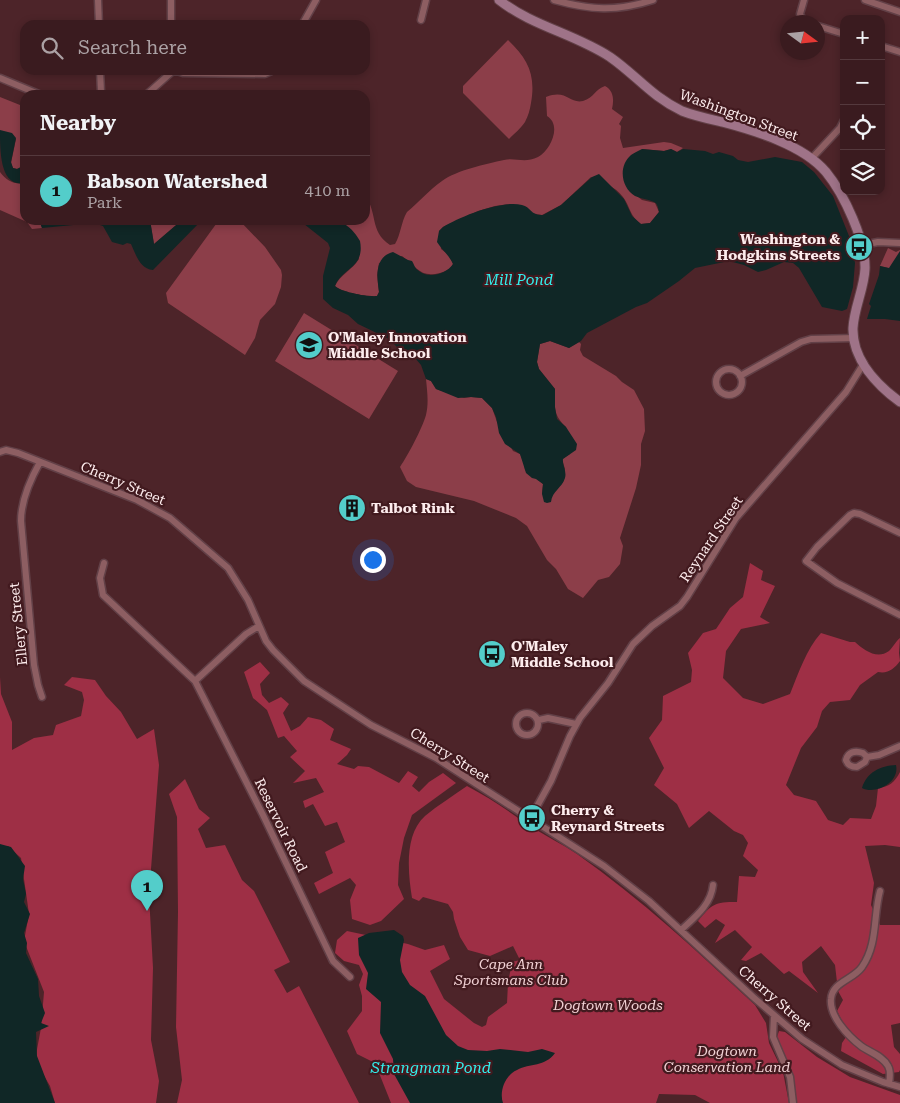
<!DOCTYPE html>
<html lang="en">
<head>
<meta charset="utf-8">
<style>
	:root { --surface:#3a1b1f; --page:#412428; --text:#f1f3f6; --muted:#aba1a4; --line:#54393d; --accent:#53cdca }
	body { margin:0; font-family:"Roboto Serif",serif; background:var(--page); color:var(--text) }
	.controls { position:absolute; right:15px; top:15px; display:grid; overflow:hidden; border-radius:10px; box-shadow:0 2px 8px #0003 }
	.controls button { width:45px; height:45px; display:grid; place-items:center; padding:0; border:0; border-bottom:1px solid var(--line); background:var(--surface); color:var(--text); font:25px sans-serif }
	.compass { position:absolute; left:780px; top:15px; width:45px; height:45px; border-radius:50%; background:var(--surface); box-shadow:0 2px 8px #0003; rotate:105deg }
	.you { position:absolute; left:372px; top:559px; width:18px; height:18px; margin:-12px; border:4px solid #fff; border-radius:50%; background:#1a73e8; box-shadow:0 0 0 8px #1a73e833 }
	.badge { display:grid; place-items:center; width:32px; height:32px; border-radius:50%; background:var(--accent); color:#111; font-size:16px; font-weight:700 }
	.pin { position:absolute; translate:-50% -41px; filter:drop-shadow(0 1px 2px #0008) }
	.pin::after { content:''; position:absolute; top:26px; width:18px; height:15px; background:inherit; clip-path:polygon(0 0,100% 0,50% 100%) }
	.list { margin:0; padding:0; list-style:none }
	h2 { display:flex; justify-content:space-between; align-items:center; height:65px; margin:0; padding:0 20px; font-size:21px }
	h2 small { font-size:16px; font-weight:400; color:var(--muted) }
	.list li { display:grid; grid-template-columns:32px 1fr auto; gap:15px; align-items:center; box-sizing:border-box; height:70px; padding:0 20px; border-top:1px solid var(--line) }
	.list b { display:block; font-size:19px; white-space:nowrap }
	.list p { margin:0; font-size:16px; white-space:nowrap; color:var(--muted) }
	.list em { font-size:16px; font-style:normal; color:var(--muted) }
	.icon { flex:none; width:28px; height:28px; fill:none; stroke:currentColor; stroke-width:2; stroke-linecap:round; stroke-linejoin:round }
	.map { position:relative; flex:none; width:900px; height:1103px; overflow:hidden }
	.search { position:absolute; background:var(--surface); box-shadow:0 2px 8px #0003; left:20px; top:20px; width:350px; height:55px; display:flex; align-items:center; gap:12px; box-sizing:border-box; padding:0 18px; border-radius:15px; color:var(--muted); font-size:19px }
	.panel { position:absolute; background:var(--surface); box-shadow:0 2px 8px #0003; left:20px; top:90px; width:350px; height:135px; border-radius:15px }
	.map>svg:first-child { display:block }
	.green { fill:#8c3e49 }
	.forest { fill:#9e2f45 }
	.water { fill:#102726 }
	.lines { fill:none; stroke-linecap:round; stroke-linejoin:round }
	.minor-casing { stroke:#624047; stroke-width:9 }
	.secondary-casing { stroke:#624047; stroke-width:11 }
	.minor { stroke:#8d5e62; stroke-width:6 }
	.secondary { stroke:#9f7388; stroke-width:9 }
	.labels { text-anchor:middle; stroke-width:4.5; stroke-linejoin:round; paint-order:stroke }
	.street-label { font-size:14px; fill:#fdeced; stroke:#421a1f }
	.poi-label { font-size:14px; font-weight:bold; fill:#fdeced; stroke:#421a1f; text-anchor:start }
	.park-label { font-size:14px; font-style:italic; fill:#f2d2d5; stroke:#421a1f }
	.water-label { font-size:15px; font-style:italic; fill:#32f0ed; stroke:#421a1f }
</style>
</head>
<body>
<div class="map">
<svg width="900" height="1103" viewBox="0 0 900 1103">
	<rect width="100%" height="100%" fill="#4d2429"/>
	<!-- green -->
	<path class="green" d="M508 40C528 59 536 75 531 103 530 110 528 116 525 122 521 128 514 134 509 139L463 93V86Z
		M605 86C614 91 614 100 612 109L623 117 619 124 621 126 620 138 623 148 664 142 671 143 683 148 677 152 671 149 664 151 642 149 637 196 642 200 655 203 659 212 650 223 641 224C630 217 630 206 623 197 615 186 603 183 591 177L561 205 542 215 531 213 526 207 509 204 495 206 478 211 443 227 439 231 441 249 450 256 453 264C450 270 446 271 440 273 420 278 417 267 402 256L379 263 377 275 379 292 377 296C367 297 341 292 335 286 340 275 353 269 359 259L346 225 338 220H365V196C378 212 369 231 390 245L395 244C401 234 401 222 407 212 419 202 429 190 442 181 457 170 486 164 504 160 515 157 524 164 538 157 551 150 562 125 547 116L546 97C567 89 569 104 583 101 594 98 595 89 605 86Z
		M0 97 25 107V165L17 169 13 168 11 163 16 139 0 131Z
		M0 172C7 181 14 185 25 183V220H39L42 228 32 229 27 222 0 210Z
		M150 220H182L154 244Z
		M219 220H239L265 247 281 270 282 275 281 287 275 304 260 320 255 338 245 355 168 303 166 293Z
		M888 248 896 252 900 250V271L880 266Z
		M304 313 398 371 369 419 275 361Z
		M550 341 569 348 579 342 581 344 580 350 583 356 616 376 622 382 634 390 644 409 645 431 641 444V465L636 488 620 538 623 546 620 564 609 577 598 580 583 598 568 589 556 569 547 560 527 526 516 518 474 501 416 487 407 481 400 467C408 455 422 429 426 415 429 403 427 390 426 379L431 381 436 389 464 398 471 397 482 398 492 408 497 422 513 451 520 454 524 463 525 470 543 484 542 494 551 496 563 482 565 469 562 459 570 454 566 427C552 414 555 406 555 389L539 369 537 362 540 344Z"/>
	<!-- forest -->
	<path class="forest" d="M750 563 763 571 761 580 775 586 760 617 770 623 741 629 726 651 723 678 743 698 763 704 790 694C799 672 806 650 821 633L850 642H855C864 650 877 660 889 651 893 647 896 641 900 638L899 653 900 661C894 669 888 674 878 672L860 685 850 700 830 702 822 711 817 727 801 748 786 785 794 795 816 801 828 820 843 825 850 818 871 819 876 806 878 788C889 787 895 782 900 772V847L885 845 865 846 874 883 871 905 880 925H900V1023L891 1025 894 1047 900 1054V1070L899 1072 883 1074 841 1051 842 1043 850 1031 845 1027 837 1011 843 1000 838 991 835 965 821 946 802 962 803 972 818 993 789 971 784 974 761 953 746 961 741 960 752 947 735 930 715 943 725 925 716 919 705 928 698 921C712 904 714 902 737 902L739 876 755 877 758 870 743 856 748 843 743 835 734 831 709 811 689 828 677 804 654 785 664 768 649 738 662 720 663 696 691 682 692 670 688 653 703 633 716 629 730 608 743 597Z
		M260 662 270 673 260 684 262 695 269 703 281 697 289 704 283 713 291 731 300 726 308 717 321 720 334 729 330 740 351 749 347 755 337 764 354 769 358 766 369 767 399 783 408 771 418 777 412 786 419 792 429 782 443 773 456 783 412 815 404 838 399 863 398 885 404 899 381 921 370 925 352 919 350 900 356 885 350 878 319 894 314 883 333 873 325 852 345 842 337 822 325 826 313 804 305 808 303 801 324 792 316 778 293 783 305 771 290 757 297 751 284 736 278 738 267 710 253 698 244 672Z
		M0 677 1 694 12 722V750L34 738 53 735 56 725 81 716 84 700 82 692 64 685 72 677 95 680 106 696 121 712 137 739 154 729 159 765 149 895 153 968 151 1040 159 1081 156 1103H55L50 1086 35 1060 41 1028 44 992 24 941 29 914 21 858 8 846 0 849Z
		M185 779 199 809 210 818 198 829 206 848 225 845 242 880 254 891 290 962 274 970 287 993 299 986 359 1103H177L182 1080 176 1027 178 912 177 817 169 794Z
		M467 786C490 798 510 812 531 827 546 836 562 844 577 854 641 899 698 952 755 1005L766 1023 769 1043 783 1072 789 1103H710L695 1095 659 1094 656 1103H391L375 1063 357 1054 347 1031 362 1011V996L359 985 363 974 359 965 344 961 335 953 337 940 347 931 408 944 425 950 444 945 450 959 430 971 444 999 474 1023 482 1027 486 1025 488 1017 507 1003 508 983 512 962 520 960 513 946 490 956 468 950 460 937 454 919 453 912 448 904 423 897 419 901 412 898C408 873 404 835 425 816 438 805 453 796 467 786Z
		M779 1031 785 1032 817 1057 850 1077 900 1095V1103H797L792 1072 777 1037Z"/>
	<!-- water -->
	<path class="water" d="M0 130 12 133 16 138 11 162 13 168 17 169 25 165V183C0 188 0 152 0 130Z
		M642 149 664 151 671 149 677 152 683 149 705 151 713 154 719 152 733 156 738 160 748 162 775 157 802 162 814 172 833 196 851 241 855 263 853 287 847 309 842 311 822 307 799 268 793 263 784 262 766 270 758 272 744 265 729 261 695 268 679 281 647 303 636 307 587 333 581 341 569 348 550 341 540 344 537 362 539 369 555 389V407L557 419 566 427 577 444 576 450 563 459C562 465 567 471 565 478 562 488 552 491 551 502L547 503 544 502 542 494 543 484 536 479 532 478 526 473 520 454 505 444 499 433 496 417 492 408 482 398 471 397 458 398 436 389 431 381 426 379 421 365 415 358 400 350 389 339 358 324 348 315 333 308 323 299V276L330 248 328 243 299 220C325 220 345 214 360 241 365 268 343 267 335 286 341 292 367 297 377 296L379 292C377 277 374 257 393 252L408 260 412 261C414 264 415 269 419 271 428 279 447 274 453 264 449 255 442 250 437 242L439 231 443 227C461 216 501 200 522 205 531 207 531 216 543 215L561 205 592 177 599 174 624 199 632 216 641 224 650 223 659 212C658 208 658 204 654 202 648 199 641 199 635 196 621 188 618 166 631 155 634 153 638 151 642 149Z
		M39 220H150L154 244 182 220H202L153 270C140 269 136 255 131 244L127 243 123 245 112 242 103 226 94 223 42 228Z
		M900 251V321L885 319H867L871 306 869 304 879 275 880 266 889 268Z
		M896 765C900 783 875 795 862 788 867 772 880 766 896 765Z
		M0 844 11 847 25 866 23 879 26 894 24 902 30 914 24 933 27 943 26 953 38 979 39 996 45 1013 41 1023 49 1026 36 1032 37 1056 55 1103H0Z
		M394 930 403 936 404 940 400 960 402 972 410 985 425 996 446 1035 458 1046 468 1050 487 1051 500 1049 528 1052 542 1049 555 1053C545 1067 530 1063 517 1070 505 1075 499 1092 503 1103H410L394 1074 393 1059 380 1033 381 1002 366 989 368 973 359 955 358 938 369 933Z"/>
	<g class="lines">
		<!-- minor casing -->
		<g class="minor-casing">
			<path id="minor" d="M98 0 99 25
				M554 0C590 10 616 12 653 0
				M804 0 800 14 803 20 809 22
				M865 0 900 12
				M421 20 426 0
				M171 25V0
				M302 25 316 0
				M818 26 844 34
				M881 46 900 52
				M100 70 101 92
				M174 70 183 73 265 74 274 70
				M0 78 41 95
				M146 95 174 70
				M812 158 840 128 844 120
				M863 245 878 242 900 243
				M716 382a13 13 0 1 1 26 0a13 13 0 1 1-26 0Z
				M740 376 801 342 811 339 855 338
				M0 452 6 450 18 453 137 500 170 518 228 568 248 600 266 641 273 650 304 681 371 725 436 758 604 866 649 901 753 997 802 1039 842 1065 883 1082 900 1087
				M40 462C30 480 21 500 21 521L34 665 38 685 42 697
				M900 533 860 514 854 513 850 515 817 547 806 561 837 583 900 615
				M104 563 100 578 103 595 195 681 263 815 333 961 350 977
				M195 681 246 634 259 626
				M516 724a11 11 0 1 1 22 0a11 11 0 1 1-22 0Z
				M539 720 548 718 576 724
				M867 757 863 753C855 750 848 752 846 760 848 766 852 767 857 767L865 762 867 757 879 755 900 746
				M530 819 551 781 570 736 580 718 608 683 633 644 652 626 680 606 687 597 736 518 846 392 864 363
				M880 891C873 917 878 944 862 967 853 980 832 982 831 999 829 1016 848 1036 861 1046 869 1052 883 1056 888 1066 891 1071 890 1078 889 1084
				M681 930C695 917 711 905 713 885
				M774 1015 773 1037 790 1077 793 1103"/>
		</g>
		<!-- secondary casing -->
		<g class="secondary-casing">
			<path id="secondary" d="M499 0C532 26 575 34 610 57 636 75 652 97 682 111 695 116 709 119 722 122 756 131 803 145 826 172 844 194 866 241 865 269 864 289 854 308 853 328 852 359 877 385 900 402"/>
		</g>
		<!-- minor -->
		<use href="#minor" class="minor"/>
		<!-- secondary -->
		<use href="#secondary" class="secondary"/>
	</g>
	<!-- icons -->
	<defs>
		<g id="bus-disc" transform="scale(1.4375)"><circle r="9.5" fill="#53cdca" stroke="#421a1f"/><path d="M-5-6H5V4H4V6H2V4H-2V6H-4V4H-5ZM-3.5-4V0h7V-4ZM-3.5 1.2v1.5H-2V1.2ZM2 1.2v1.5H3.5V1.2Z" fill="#111"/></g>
		<g id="school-disc" transform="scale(1.4375)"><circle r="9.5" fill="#53cdca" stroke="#421a1f"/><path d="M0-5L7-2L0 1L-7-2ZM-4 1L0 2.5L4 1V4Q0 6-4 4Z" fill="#111"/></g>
		<g id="building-disc" transform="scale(1.4375)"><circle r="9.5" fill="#53cdca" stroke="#421a1f"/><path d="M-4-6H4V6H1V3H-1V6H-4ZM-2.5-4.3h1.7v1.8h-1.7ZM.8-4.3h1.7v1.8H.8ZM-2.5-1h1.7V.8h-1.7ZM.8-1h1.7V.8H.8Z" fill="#111"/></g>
	</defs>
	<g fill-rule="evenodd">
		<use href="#bus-disc" x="859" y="247"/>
		<use href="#school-disc" x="309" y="345"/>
		<use href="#building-disc" x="352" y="508"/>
		<use href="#bus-disc" x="492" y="654"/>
		<use href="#bus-disc" x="532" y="818"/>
	</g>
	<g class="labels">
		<!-- street labels -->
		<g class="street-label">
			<text transform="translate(739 115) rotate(20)" y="5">Washington Street</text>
			<text transform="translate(123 483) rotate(23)" y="5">Cherry Street</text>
			<text transform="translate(711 539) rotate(-56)" y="5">Reynard Street</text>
			<text transform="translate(18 624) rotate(-96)" y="5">Ellery Street</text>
			<text transform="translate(450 755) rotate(32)" y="5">Cherry Street</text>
			<text transform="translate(281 825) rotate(64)" y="5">Reservoir Road</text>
			<text transform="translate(775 998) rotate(41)" y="5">Cherry Street</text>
		</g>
		<!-- poi labels -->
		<g class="poi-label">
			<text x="840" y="244" text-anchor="end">Washington &amp;<tspan x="840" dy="16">Hodgkins Streets</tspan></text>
			<text x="328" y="342">O'Maley Innovation<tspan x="328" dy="16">Middle School</tspan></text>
			<text x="371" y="513">Talbot Rink</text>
			<text x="511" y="651">O'Maley<tspan x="511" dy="16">Middle School</tspan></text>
			<text x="551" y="815">Cherry &amp;<tspan x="551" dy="16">Reynard Streets</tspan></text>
		</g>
		<!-- park labels -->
		<g class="park-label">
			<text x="511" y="969">Cape Ann<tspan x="511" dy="16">Sportsmans Club</tspan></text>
			<text x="608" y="1010">Dogtown Woods</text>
			<text x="727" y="1056">Dogtown<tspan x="727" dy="16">Conservation Land</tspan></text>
		</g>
		<!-- water labels -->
		<g class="water-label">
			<text x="519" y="285">Mill Pond</text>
			<text x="431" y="1073">Strangman Pond</text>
		</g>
	</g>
</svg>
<div class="controls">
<button>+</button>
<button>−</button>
<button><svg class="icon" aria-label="locate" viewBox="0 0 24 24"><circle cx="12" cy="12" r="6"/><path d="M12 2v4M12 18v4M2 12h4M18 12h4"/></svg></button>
<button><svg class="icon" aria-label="layers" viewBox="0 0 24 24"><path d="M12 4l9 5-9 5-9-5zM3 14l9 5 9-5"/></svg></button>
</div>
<svg class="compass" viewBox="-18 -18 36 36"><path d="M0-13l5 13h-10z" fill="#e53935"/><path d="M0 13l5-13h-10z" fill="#aba1a4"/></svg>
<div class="you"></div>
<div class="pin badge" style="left:147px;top:911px">1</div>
<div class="search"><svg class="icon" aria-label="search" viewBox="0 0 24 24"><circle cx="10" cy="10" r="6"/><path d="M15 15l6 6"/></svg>Search here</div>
<section class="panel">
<h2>Nearby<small></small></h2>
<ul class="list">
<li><span class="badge">1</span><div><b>Babson Watershed</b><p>Park</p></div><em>410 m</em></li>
</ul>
</section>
</div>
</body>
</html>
